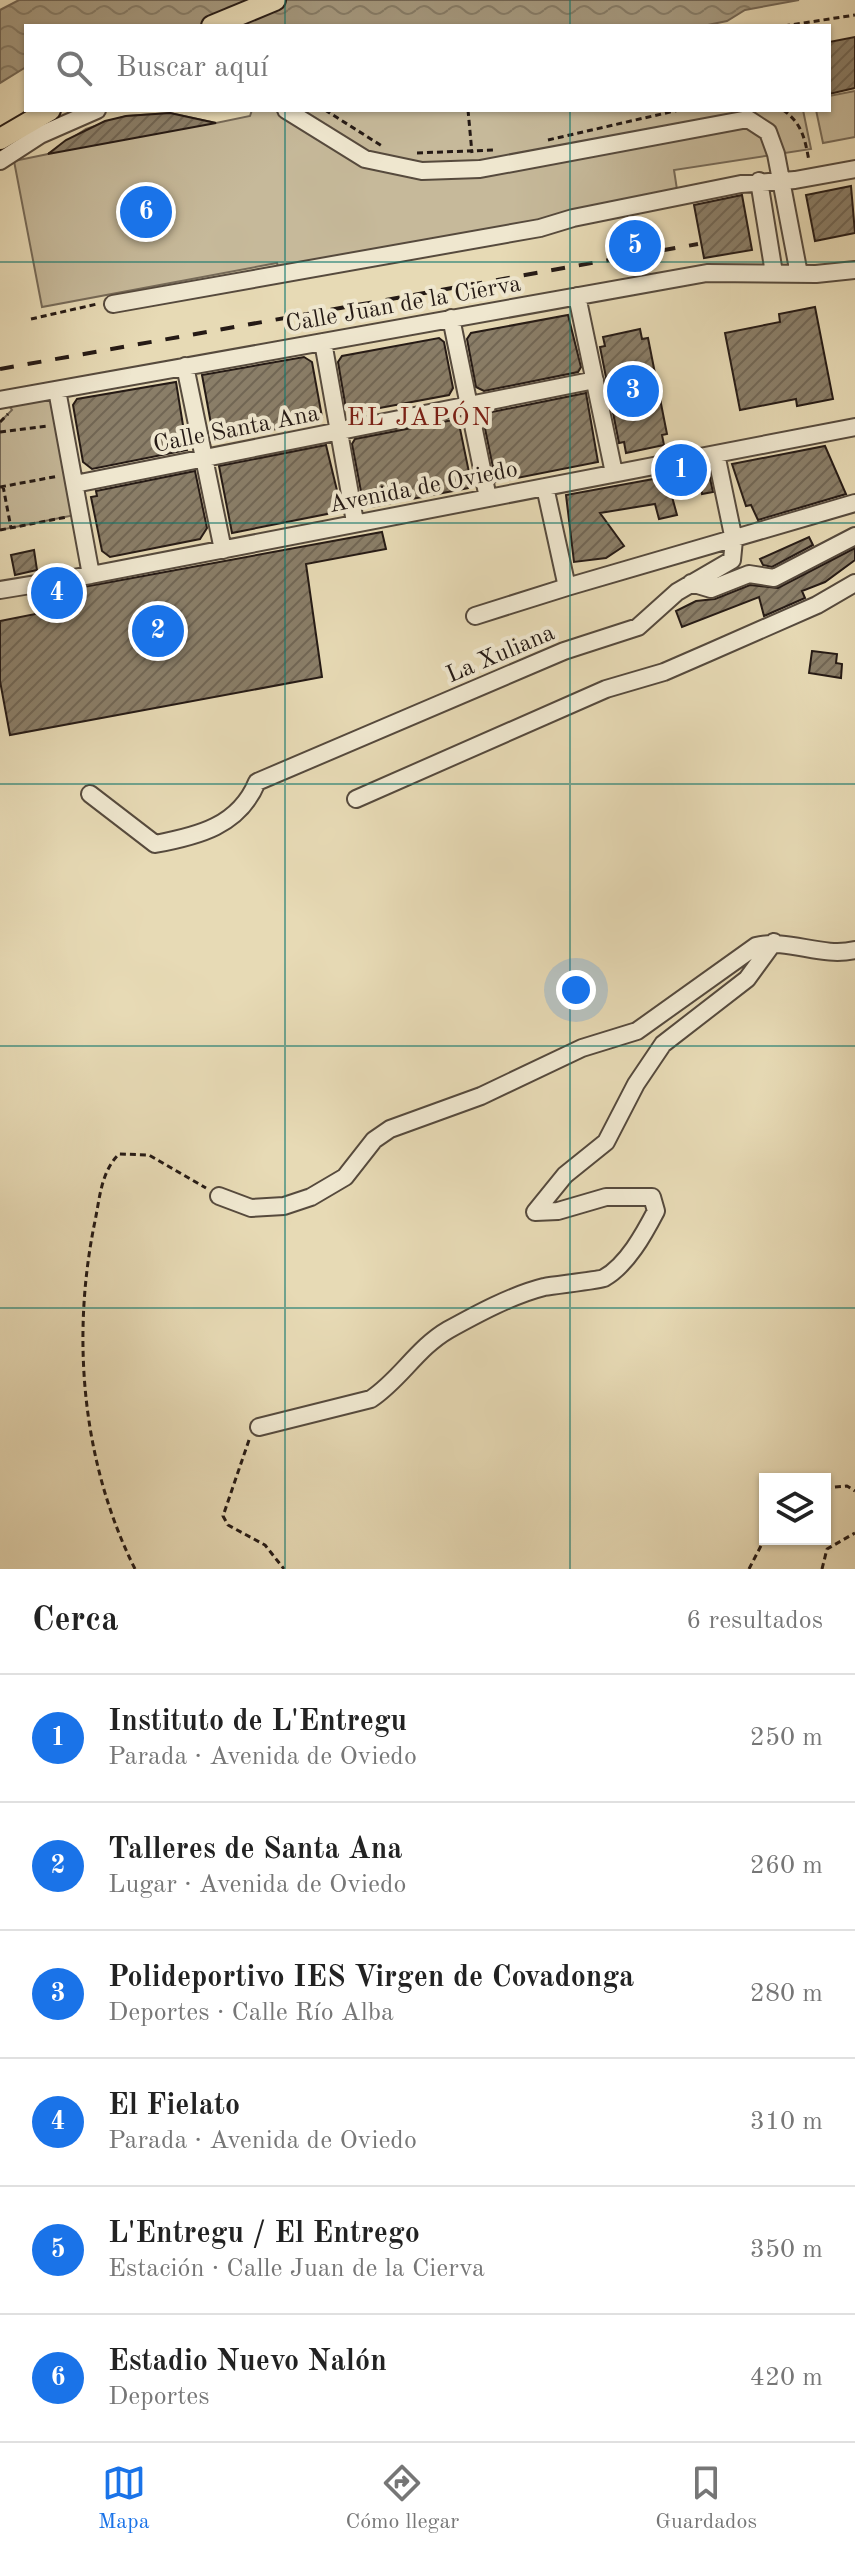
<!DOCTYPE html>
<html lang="es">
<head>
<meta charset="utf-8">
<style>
	:root { --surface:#fff; --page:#f2f2f2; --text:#222; --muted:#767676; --line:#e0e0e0; --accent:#1a73e8 }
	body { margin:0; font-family:"Old Standard TT",serif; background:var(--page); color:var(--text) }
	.controls { position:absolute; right:24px; bottom:24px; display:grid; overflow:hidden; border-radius:0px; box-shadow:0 2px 6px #0004 }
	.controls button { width:72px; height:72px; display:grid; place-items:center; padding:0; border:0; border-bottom:2px solid var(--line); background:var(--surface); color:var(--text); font:40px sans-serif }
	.you { position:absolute; left:576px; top:990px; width:28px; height:28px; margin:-20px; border:6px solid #fff; border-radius:50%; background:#1a73e8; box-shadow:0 0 0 12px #1a73e833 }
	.badge { display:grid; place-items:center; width:52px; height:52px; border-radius:50%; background:var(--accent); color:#fff; font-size:26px; font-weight:700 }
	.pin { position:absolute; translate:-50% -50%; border:4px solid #fff; box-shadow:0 2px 8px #0006 }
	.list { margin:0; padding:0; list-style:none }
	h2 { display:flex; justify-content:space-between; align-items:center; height:104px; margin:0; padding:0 32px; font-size:34px }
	h2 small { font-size:26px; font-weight:400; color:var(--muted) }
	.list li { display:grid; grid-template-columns:52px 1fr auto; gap:24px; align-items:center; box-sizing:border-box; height:128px; padding:0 32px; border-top:2px solid var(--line) }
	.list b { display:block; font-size:30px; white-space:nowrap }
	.list p { margin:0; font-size:26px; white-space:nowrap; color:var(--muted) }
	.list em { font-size:26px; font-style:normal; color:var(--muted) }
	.icon { flex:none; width:44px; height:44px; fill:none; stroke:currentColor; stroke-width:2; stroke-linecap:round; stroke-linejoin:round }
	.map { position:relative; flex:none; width:855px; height:1569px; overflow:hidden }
	.search { position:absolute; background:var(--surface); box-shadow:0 2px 6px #0004; left:24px; right:24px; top:24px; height:88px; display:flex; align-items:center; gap:20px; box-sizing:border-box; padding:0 28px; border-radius:0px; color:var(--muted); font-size:30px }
	.sheet { height:872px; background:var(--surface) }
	nav { display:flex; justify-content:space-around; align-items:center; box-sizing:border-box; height:112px; border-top:2px solid var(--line); background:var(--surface); font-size:22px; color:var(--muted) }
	nav a { display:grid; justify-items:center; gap:4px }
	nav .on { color:var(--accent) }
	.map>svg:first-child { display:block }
	.green { fill:#c6b99a; stroke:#766a58; stroke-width:2 }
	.water { fill:url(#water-waves); stroke:#726655; stroke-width:2 }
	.building { fill:url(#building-hatch); stroke:#251a15; stroke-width:2 }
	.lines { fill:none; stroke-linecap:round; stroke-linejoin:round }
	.minor-casing { stroke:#564a3d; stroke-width:20 }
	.major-casing { stroke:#251a15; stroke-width:24 }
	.path { stroke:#251a15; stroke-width:3; stroke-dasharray:6 4; stroke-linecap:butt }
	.minor { stroke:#efe7cf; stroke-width:16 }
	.major { stroke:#e7dab5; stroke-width:20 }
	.rail { stroke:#251a15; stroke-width:4; stroke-dasharray:14 14; stroke-linecap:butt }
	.grid { fill:none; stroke:#0f766e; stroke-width:2; stroke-opacity:0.55 }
	.labels { text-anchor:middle; stroke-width:8; stroke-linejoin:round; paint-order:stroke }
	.street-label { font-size:24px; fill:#251a15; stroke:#efe7cf }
	.neighbourhood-label { font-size:26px; letter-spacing:2px; fill:#7a1f14; stroke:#efe7cf }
</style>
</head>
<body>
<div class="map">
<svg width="855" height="1569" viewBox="0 0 855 1569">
	<defs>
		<pattern id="water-waves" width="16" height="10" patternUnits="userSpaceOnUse" patternTransform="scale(2)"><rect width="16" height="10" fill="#a5997f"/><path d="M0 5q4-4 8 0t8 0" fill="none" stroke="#867c67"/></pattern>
		<pattern id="building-hatch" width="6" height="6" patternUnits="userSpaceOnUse" patternTransform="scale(2)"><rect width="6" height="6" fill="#8a7e68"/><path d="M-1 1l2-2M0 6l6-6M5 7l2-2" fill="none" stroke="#716654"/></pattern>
	</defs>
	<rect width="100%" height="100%" fill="#e7dab5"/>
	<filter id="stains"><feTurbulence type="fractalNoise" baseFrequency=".0025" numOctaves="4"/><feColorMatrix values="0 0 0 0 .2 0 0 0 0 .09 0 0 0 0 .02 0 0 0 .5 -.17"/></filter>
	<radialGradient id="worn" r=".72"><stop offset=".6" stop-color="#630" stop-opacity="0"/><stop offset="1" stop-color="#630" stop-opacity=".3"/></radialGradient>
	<!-- green -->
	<path class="green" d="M855 91V137L823 143 816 110H829V96Z
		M252 110H803L811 149 674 170 678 196 280 274 277 263 42 307 14 161 48 154 86 129 126 116 170 113 216 123 250 116Z
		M57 390 80 514 0 530V422L12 410 4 399Z"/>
	<!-- water -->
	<path class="water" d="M19 0H799L745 10 727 21 703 26H26V67L0 83V10Z"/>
	<!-- building -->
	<path class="building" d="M855 37V88L829 94V42Z
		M170 113 216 123 48 154 66 140 105 121 126 116Z
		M851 186 855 233 815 241 806 195Z
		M742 195 752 250 704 258 694 205Z
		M815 307 833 399 797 406 796 399 740 410 725 333 780 322 779 314Z
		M568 315 581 367 578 372 484 391 476 387 467 339 471 333Z
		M640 329 642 339 648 338 667 434 662 435 664 445 626 453 624 442 619 443 600 347 605 346 603 337Z
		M439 338 444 342 453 388 449 395 353 413 346 409 338 362 342 356Z
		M304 357 312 362 322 417 306 419 304 424 214 440 202 375Z
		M176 382 187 450 92 469 83 462 73 405 77 399Z
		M586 393 598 462 496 482 482 414Z
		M458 419 471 482 468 488 371 507 363 502 352 444 355 439Z
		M326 445 341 507 337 512 232 533 219 466Z
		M825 446 846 494 758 520 751 505 746 506 732 464Z
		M708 469 713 492 702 494 701 487 671 493 677 515 659 519 655 504 600 513 624 546 606 558 574 562 566 495Z
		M195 471 207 528 200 539 110 557 102 551 91 497 97 496 96 491Z
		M382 532 386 549 306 564 322 677 10 735 0 681V621L81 605 78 588Z
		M809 537 813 545 772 567 763 565 760 559Z
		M855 548V560L825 582 802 591 805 598 764 616 759 597 682 627 676 611 696 601 715 599 750 585 778 588Z
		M34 550 37 570 15 575 11 555Z
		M812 651 837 654 836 663 842 664 841 678 809 673Z"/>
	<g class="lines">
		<!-- minor casing -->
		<g class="minor-casing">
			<path id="minor" d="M286 110 365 159 422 171 480 169 748 119 768 132 776 154 799 274
				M0 161 40 135 97 110
				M759 181 774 273
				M577 296 614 473
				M113 304 540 228 573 218 741 184 795 180 855 169
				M451 318 488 498
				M323 342 355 522
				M185 366 223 550
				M57 390 91 575
				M0 400 707 273 816 274 855 270
				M75 484 595 380
				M545 487 567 587 855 503
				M691 583 711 589 749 574 774 578 855 536
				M0 590 91 575 855 427
				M475 616 567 587
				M90 794 155 844C198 836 239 826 257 782L564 651 638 627 677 592 732 560 734 540 716 454
				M356 799 606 689 664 672 710 652 817 605 855 583
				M219 1196 251 1208 284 1206 311 1197 345 1177 374 1140 390 1129 481 1096 582 1048 637 1031 756 946C789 938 821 958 855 950
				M259 1427 371 1399C400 1380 417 1348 448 1330 477 1314 512 1295 544 1287 555 1285 600 1280 604 1278 627 1265 644 1234 656 1211L652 1197H606L558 1211 535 1212 565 1175 606 1142 636 1084 663 1044 747 979 774 942"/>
		</g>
		<!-- major casing -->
		<g class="major-casing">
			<path id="major" d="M212 26 275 0
				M0 139 50 110"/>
		</g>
		<!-- path -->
		<path class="path" d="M784 26 855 15
			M325 110 382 146
			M468 110 472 153
			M783 110C802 123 805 139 809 161
			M548 140 679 110
			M417 153 493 150
			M31 319 97 304
			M0 422 8 414
			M0 432 48 426
			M3 486 11 528
			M0 487 59 476
			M0 530 67 517
			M249 1440 223 1516 228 1525 265 1545 284 1569
			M825 1488 847 1486 855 1491
			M135 1569C82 1463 71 1337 95 1221 100 1197 101 1172 119 1154L149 1155 206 1188
			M749 1569 765 1538
			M822 1569 827 1549 855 1533"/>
		<!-- minor -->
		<use href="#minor" class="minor"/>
		<!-- major -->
		<use href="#major" class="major"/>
		<!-- rail -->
		<path class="rail" d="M0 369 698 244"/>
	</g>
	<!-- grid -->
	<path class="grid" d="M285 0V26M570 0V26M285 110V1569M570 110V1569M0 262H855M0 523H855M0 784H855M0 1046H855M0 1308H855"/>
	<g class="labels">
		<!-- street labels -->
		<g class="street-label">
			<text transform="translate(403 303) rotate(-10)" y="8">Calle Juan de la Cierva</text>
			<text transform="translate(236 428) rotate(-11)" y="8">Calle Santa Ana</text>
			<text transform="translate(423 486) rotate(-11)" y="8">Avenida de Oviedo</text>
			<text transform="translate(500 653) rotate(-23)" y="8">La Xuliana</text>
		</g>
		<!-- neighbourhood labels -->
		<g class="neighbourhood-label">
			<text x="420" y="425">EL JAPÓN</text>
		</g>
	</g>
	<rect width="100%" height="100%" filter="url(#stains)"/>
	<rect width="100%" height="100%" fill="url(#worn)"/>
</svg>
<div class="controls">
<button><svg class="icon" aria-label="layers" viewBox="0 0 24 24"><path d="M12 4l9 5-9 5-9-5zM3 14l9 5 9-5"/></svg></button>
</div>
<div class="you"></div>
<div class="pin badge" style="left:681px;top:470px">1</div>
<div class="pin badge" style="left:158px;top:631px">2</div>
<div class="pin badge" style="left:633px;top:391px">3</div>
<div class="pin badge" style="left:57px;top:593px">4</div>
<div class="pin badge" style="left:635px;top:246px">5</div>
<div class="pin badge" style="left:146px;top:212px">6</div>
<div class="search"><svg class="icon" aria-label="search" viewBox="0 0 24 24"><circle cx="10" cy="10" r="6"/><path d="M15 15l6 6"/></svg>Buscar aquí</div>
</div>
<section class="sheet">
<h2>Cerca<small>6 resultados</small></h2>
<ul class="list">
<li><span class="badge">1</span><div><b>Instituto de L'Entregu</b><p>Parada · Avenida de Oviedo</p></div><em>250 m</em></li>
<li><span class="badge">2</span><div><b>Talleres de Santa Ana</b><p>Lugar · Avenida de Oviedo</p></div><em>260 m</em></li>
<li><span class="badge">3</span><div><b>Polideportivo IES Virgen de Covadonga</b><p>Deportes · Calle Río Alba</p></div><em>280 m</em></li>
<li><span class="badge">4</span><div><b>El Fielato</b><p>Parada · Avenida de Oviedo</p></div><em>310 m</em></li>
<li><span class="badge">5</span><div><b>L'Entregu / El Entrego</b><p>Estación · Calle Juan de la Cierva</p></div><em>350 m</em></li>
<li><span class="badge">6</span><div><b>Estadio Nuevo Nalón</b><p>Deportes</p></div><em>420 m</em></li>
</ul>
</section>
<nav>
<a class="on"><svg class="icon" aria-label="map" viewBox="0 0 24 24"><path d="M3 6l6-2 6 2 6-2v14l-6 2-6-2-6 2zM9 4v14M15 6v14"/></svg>Mapa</a>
<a><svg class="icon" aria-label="directions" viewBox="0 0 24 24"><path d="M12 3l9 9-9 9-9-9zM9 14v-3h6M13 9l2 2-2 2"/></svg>Cómo llegar</a>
<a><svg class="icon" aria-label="saved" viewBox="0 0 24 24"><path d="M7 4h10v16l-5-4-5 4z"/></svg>Guardados</a>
</nav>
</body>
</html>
